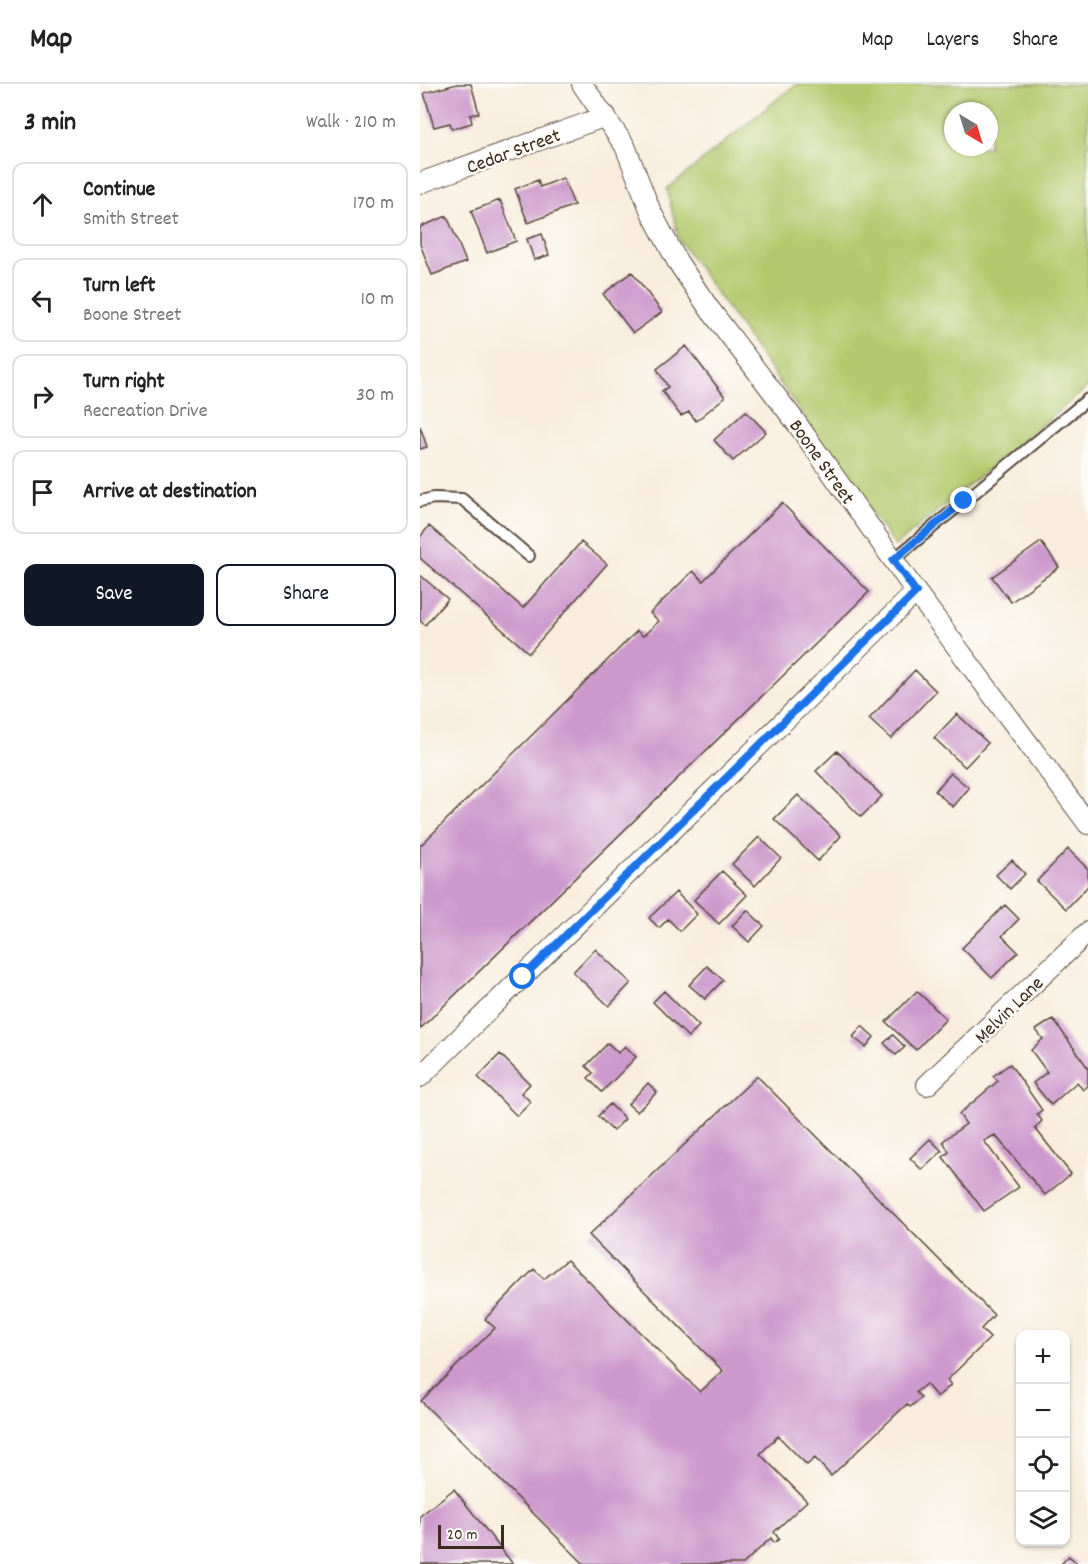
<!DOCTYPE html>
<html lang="en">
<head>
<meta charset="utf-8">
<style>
	:root { --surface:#fff; --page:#f6f6f6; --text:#222; --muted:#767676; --line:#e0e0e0; --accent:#111827 }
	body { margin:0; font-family:Dekko,sans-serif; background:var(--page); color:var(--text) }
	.controls { position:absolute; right:18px; bottom:18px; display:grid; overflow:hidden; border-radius:12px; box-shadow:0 2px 4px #0004 }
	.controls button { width:54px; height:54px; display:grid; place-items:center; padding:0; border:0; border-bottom:2px solid var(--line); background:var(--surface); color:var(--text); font:30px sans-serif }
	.compass { position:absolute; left:524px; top:18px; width:54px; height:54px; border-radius:50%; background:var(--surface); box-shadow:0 2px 4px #0004; rotate:142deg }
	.scale { position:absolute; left:18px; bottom:15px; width:66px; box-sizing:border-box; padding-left:6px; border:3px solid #3b2a1e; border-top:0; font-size:16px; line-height:21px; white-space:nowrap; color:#3b2a1e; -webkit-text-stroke:4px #fdfcf7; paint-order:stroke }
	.stop { position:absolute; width:18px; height:18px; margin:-14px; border:4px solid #1a73e8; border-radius:50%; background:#fff }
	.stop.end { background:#1a73e8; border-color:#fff; box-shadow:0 2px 6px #0008 }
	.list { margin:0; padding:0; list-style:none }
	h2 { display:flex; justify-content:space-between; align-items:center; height:78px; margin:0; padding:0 24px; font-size:26px }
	h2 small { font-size:20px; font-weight:400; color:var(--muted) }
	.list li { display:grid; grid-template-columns:39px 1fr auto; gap:18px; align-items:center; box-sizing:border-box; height:84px; margin:0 12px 12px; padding:0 12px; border:2px solid var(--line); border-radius:12px }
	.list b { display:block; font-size:22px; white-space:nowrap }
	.list p { margin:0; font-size:20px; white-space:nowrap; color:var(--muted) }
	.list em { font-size:20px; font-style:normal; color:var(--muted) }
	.actions { display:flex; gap:12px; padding:18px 24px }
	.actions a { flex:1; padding:14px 0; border:2px solid var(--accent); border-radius:12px; text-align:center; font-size:21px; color:var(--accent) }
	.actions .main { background:var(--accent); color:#fff }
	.icon { flex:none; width:33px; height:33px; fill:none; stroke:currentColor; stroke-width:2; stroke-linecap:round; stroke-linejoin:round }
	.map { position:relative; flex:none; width:668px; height:1480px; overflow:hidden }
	header { display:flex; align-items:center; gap:36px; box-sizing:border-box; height:84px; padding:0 30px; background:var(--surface); border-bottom:2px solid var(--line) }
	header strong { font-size:28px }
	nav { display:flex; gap:33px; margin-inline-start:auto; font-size:21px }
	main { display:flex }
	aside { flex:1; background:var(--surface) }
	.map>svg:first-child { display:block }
	.green { fill:#b4c96d; stroke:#787a46; stroke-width:1.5; fill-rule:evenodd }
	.building { fill:#c9c }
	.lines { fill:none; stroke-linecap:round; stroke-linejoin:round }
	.lane-casing { stroke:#57473a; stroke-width:14 }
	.street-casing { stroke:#57473a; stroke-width:22 }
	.lane { stroke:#fff; stroke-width:10 }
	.street { stroke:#fff; stroke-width:20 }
	.route { stroke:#1a73e8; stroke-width:8 }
	.labels { text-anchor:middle; stroke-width:5; stroke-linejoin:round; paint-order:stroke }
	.street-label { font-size:20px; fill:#3b2a1e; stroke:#fdfcf7 }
</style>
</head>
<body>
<header>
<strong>Map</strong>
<nav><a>Map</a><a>Layers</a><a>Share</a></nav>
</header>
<main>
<aside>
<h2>3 min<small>Walk · 210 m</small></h2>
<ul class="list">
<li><svg class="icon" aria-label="ahead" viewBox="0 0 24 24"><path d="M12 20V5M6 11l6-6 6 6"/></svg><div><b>Continue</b><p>Smith Street</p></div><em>170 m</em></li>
<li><svg class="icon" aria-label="left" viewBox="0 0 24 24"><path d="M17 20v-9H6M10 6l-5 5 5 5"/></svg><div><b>Turn left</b><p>Boone Street</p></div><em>10 m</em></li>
<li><svg class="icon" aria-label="right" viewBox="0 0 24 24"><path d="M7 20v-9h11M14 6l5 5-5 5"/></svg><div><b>Turn right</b><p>Recreation Drive</p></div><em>30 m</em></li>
<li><svg class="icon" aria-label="arrive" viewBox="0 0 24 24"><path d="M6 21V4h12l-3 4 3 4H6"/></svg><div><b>Arrive at destination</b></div></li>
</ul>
<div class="actions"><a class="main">Save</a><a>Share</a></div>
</aside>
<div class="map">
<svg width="668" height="1480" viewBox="0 0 668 1480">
	<rect width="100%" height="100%" fill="#fdfcf7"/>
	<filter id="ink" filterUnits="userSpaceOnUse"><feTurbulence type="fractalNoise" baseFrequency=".0167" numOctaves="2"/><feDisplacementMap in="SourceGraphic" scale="12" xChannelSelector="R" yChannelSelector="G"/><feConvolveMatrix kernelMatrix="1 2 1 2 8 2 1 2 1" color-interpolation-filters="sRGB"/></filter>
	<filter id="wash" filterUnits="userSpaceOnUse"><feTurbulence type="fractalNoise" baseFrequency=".008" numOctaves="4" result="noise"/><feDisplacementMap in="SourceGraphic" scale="24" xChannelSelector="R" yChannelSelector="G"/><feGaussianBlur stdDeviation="1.35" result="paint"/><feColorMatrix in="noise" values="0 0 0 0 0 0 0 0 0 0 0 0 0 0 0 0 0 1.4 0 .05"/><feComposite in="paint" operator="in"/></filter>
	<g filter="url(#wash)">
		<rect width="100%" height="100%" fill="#f8eddc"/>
		<!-- green -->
		<path class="green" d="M376 0H668V303L475 462 259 156 247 105ZM533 27H569V63H533Z"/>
		<g id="blocks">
			<!-- building -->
			<path class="building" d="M37 0H51L59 29 50 31 52 39 32 45 30 39 14 43 4 9Z
				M143 94 154 121 108 139 95 105 118 96 120 103Z
				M80 116 96 157 67 169 51 127Z
				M27 132 46 178 12 191 0 160V143Z
				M122 150 129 171 114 176 107 155Z
				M212 188 242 228 213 249 183 210Z
				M266 262 305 313 276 337 269 328 261 332 242 307 248 303 237 285Z
				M326 327 346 348 313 377 294 356Z
				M0 342 7 363 0 365Z
				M362 419 449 508 0 945V762L217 547 223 552 239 537 230 529 273 487 283 497Z
				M9 442 103 524 161 458 187 480 109 569 0 474V453Z
				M621 458 639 483 591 518 572 493Z
				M0 491 28 515 5 541 0 537Z
				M495 586 516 607 471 655 449 635Z
				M537 630 568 659 545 683 514 654Z
				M417 667 462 712 441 733 396 687Z
				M531 689 549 704 533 723 515 707Z
				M378 711 421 752 398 777 354 735Z
				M339 753 361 774 335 802 312 780Z
				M648 765 668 785V802L646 825 617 797Z
				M592 776 605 790 590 805 576 791Z
				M302 787 327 811 299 840 274 816Z
				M256 808 277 830 260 847 248 835 239 844 229 834Z
				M585 821 599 835 582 852 598 868 572 894 542 864Z
				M327 826 344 842 329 858 312 842Z
				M175 865 211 899 189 922 153 888Z
				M287 882 303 896 285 915 269 901Z
				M244 907 279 942 268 953 233 918Z
				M497 907 526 935 496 966 466 938Z
				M633 935 668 984V1002L663 1006 657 998 631 1021 613 999 627 988 611 966 623 955 616 946Z
				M442 942 454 953 446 963 433 953Z
				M473 951 485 963 476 971 464 959Z
				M188 959 198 969 205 962 216 973 182 1008 168 994 173 989 166 982Z
				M80 970 110 1000 101 1009 111 1018 97 1032 58 993Z
				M590 980 622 1026 617 1030 622 1037 615 1044 651 1090 625 1111 575 1051 564 1057 599 1103 564 1127 523 1073 529 1068 523 1057 546 1040 539 1030 578 997 573 992Z
				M337 992 574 1231 561 1245 570 1254 527 1296 531 1301 517 1313 506 1300 496 1308 501 1314 490 1323 487 1320 411 1392 395 1374 387 1381 358 1352 340 1370 387 1417 354 1448 359 1455 354 1459 351 1454 323 1480H164L1 1317 75 1244 65 1235 114 1185 124 1195 147 1176 280 1308 303 1287 169 1151Z
				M228 999 237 1008 217 1028 208 1020Z
				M190 1020 205 1035 193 1047 178 1032Z
				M510 1055 522 1067 502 1086 490 1074Z
				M34 1405 81 1465 93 1480H0V1432Z
				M649 1472 658 1480H641Z"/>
		</g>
	</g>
	<g filter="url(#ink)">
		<use href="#blocks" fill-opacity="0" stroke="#57473a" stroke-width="1.5"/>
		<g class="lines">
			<!-- lane casing -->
			<g class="lane-casing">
				<path id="lane" d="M0 417 14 414 42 415 109 472
					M473 476 668 315"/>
			</g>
			<!-- street casing -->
			<g class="street-casing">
				<path id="street" d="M162 0 205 62 231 128 257 177 288 223 375 337 496 508 668 740
					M0 99 186 32
					M0 993 496 508
					M507 1001 668 848"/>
			</g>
			<!-- lane -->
			<use href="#lane" class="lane"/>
			<!-- street -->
			<use href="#street" class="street"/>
		</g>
	</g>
	<g class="lines" filter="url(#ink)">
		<!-- route -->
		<path class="route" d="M103 893 496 508 473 476 544 417"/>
	</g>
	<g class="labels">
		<!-- street labels -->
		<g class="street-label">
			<text transform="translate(93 66) rotate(-20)" y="7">Cedar Street</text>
			<text transform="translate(403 377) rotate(55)" y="7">Boone Street</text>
			<text transform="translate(588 925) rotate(-44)" y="7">Melvin Lane</text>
		</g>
	</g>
</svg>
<div class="controls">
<button>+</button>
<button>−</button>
<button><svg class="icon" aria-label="locate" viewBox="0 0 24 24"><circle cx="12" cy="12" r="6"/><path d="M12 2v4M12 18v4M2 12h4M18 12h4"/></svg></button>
<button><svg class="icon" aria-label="layers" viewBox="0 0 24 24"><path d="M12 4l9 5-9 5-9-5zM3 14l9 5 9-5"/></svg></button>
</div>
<svg class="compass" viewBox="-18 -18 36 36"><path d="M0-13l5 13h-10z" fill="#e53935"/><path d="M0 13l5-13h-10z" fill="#767676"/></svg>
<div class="scale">20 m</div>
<div class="stop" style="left:103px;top:893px"></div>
<div class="stop end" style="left:544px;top:417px"></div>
</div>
</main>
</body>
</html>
